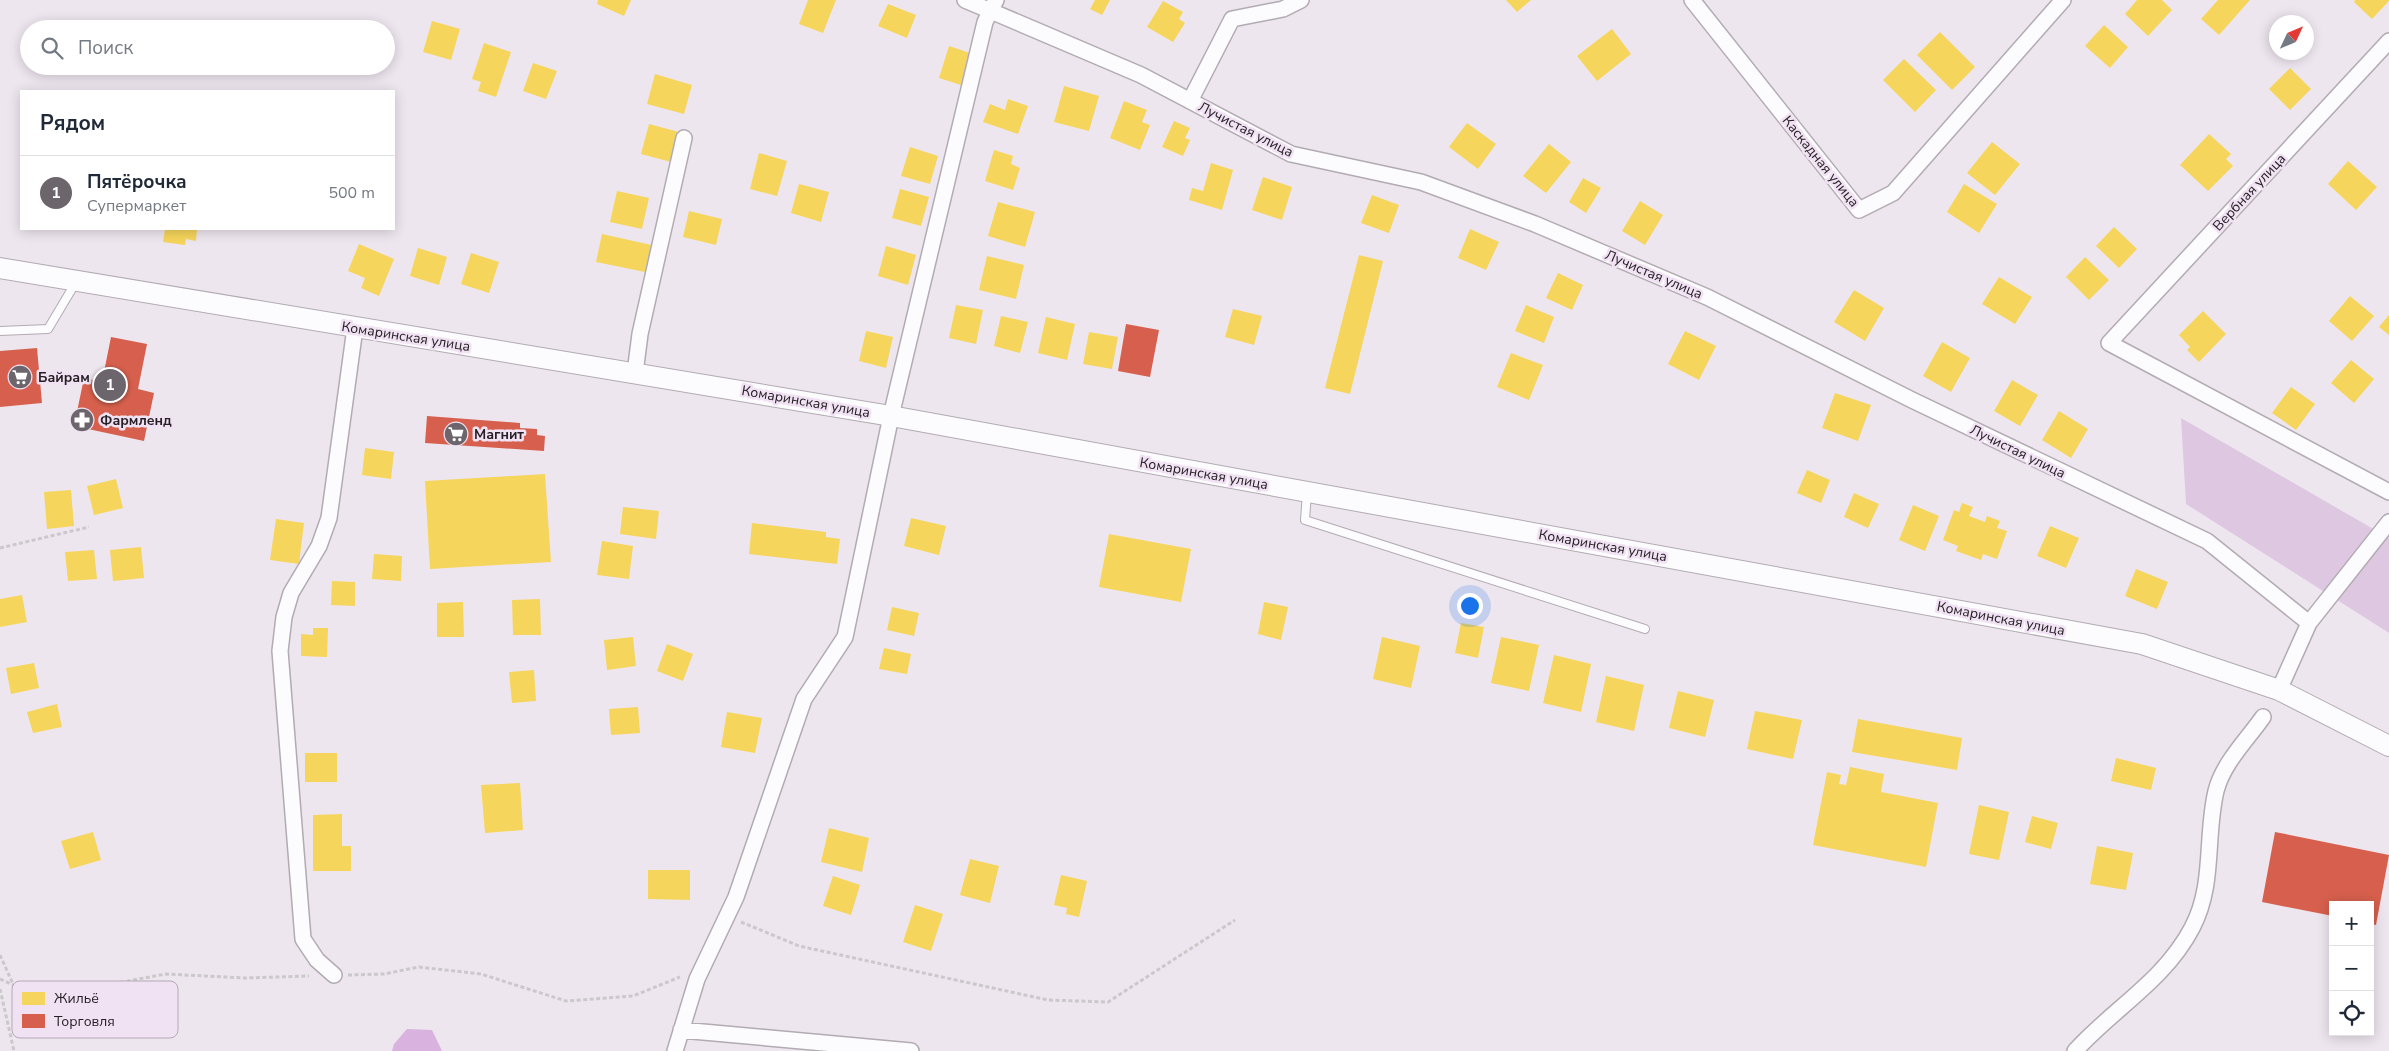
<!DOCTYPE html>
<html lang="ru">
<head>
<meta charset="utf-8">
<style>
	:root { --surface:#fff; --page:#f6f6f7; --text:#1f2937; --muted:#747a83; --line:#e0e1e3; --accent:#6c656c }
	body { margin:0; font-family:"Nunito Sans",sans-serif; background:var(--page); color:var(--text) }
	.controls { position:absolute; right:15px; bottom:15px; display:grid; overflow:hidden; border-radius:0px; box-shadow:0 2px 12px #0003 }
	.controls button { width:45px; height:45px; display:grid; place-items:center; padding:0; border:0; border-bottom:1px solid var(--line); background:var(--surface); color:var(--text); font:25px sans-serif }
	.compass { position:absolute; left:2269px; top:15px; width:45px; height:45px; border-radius:50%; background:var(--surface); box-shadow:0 2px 12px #0003; rotate:46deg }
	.you { position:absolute; left:1469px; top:605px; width:18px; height:18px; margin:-12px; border:4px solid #fff; border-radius:50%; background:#1a73e8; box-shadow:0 0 0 8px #1a73e833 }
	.badge { display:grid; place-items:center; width:32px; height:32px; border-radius:50%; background:var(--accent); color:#fff; font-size:16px; font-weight:700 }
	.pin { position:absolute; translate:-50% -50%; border:2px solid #fff; box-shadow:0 1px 5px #0006 }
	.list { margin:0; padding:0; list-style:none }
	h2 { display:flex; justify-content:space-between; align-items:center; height:65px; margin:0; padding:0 20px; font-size:21px }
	h2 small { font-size:16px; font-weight:400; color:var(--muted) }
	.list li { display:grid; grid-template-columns:32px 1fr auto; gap:15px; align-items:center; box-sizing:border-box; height:75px; padding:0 20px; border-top:1px solid var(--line) }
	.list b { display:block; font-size:19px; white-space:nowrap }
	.list p { margin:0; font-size:16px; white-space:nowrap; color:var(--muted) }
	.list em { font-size:16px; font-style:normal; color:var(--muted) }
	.icon { flex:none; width:28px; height:28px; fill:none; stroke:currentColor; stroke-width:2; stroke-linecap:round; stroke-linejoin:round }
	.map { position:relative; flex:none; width:2389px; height:1051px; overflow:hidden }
	.search { position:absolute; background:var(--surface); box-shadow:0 2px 12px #0003; left:20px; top:20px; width:375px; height:55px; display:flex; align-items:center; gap:12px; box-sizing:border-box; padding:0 18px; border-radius:28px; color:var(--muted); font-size:19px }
	.panel { position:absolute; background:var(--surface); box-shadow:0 2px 12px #0003; left:20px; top:90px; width:375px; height:140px; border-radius:0px }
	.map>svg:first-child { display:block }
	.green { fill:#dec8e1 }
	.water { fill:#d9b2df }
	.homes { fill:#f6d55c }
	.shops { fill:#d6604d }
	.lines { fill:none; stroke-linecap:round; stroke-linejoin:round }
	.lane-casing { stroke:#b2abb2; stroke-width:10 }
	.street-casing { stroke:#b2abb2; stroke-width:18 }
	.secondary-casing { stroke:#b2abb2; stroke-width:22 }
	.path { stroke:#cbc8cb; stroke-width:3; stroke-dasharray:4 2.5; stroke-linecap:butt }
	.lane { stroke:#fcfbfd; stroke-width:8 }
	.street { stroke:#fcfbfd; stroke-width:15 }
	.secondary { stroke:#fcfbfd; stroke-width:20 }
	.labels { text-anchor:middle; stroke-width:5; stroke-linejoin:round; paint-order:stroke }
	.street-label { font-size:14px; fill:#262026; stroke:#f1e2f3 }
	.poi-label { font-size:14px; font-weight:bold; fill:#262026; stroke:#f1e2f3; text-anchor:start }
	.key { fill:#f1e2f3; stroke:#b4a8b6; stroke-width:1 }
	.key-label { font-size:14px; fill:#262026 }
</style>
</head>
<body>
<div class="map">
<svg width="2389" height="1051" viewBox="0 0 2389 1051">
	<rect width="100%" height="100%" fill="#eee6ef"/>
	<!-- green -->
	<path class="green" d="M2181 418 2389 538V633L2186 504Z"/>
	<!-- water -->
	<path class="water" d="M407 1029 432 1030 442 1051H392L394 1044Z"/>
	<!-- homes -->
	<path class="homes" d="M598 0H631L624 16 597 4Z
		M808 0H836L823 33 799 24Z
		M1095 0H1110L1102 15 1090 9Z
		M1506 0H1531L1517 12Z
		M2137 0H2162L2172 10 2148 36 2125 14Z
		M2218 0H2250L2219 35 2201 19Z
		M2355 0H2389V1L2372 19 2354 2Z
		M1163 1 1183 12 1179 19 1185 23 1173 42 1147 27Z
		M888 4 916 15 907 38 878 26Z
		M432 21 460 29 451 60 423 52Z
		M2104 25 2128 47 2110 68 2085 46Z
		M1612 29 1631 54 1597 81 1577 56Z
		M1940 32 1975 67 1952 90 1917 55Z
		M484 43 511 52 496 97 478 91 481 82 472 79Z
		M949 46 970 53 961 85 939 78Z
		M1904 59 1936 90 1915 112 1883 80Z
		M533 63 557 71 546 99 523 91Z
		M2290 68 2311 89 2290 110 2269 89Z
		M655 74 692 85 684 114 647 104Z
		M1064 86 1099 96 1089 131 1054 122Z
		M1008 99 1028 106 1018 134 983 122 990 104 1005 110Z
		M1124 101 1147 110 1142 122 1150 125 1140 150 1110 138Z
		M1174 121 1190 128 1185 138 1190 140 1183 156 1162 147Z
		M1467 123 1496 144 1478 169 1449 147Z
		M649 124 679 132 671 162 641 154Z
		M2209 134 2231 154 2226 159 2233 166 2208 191 2180 165Z
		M1992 142 2020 164 1995 195 1967 173Z
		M1549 144 1571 162 1546 193 1523 176Z
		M910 147 938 156 930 184 901 176Z
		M994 150 1013 156 1011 164 1020 168 1013 190 985 181Z
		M759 153 787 161 777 196 750 189Z
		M2348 161 2377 187 2356 210 2328 184Z
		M1211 163 1233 170 1222 210 1189 200 1192 188 1203 191Z
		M1263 177 1292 187 1282 220 1252 210Z
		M1583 178 1601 188 1586 213 1569 202Z
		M799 184 829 192 821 222 791 213Z
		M1964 184 1997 204 1979 233 1947 212Z
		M900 189 929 197 921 226 892 218Z
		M617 191 649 198 642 229 610 222Z
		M1372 195 1399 205 1389 233 1361 223Z
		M1640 201 1663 215 1645 245 1622 231Z
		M998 202 1035 212 1025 247 988 236Z
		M689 211 722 219 716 245 683 237Z
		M2114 227 2137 249 2119 268 2096 246Z
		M165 229H197L196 241 186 239 185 245 163 242Z
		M1470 229 1499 242 1486 270 1458 258Z
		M602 234 656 246 650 273 596 262Z
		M359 244 394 259 379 296 361 288 365 278 348 271Z
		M886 246 916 255 908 285 878 276Z
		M418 248 447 257 439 285 410 276Z
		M471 253 499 262 489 293 461 284Z
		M1359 255 1383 261 1350 394 1325 388Z
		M987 256 1024 265 1016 299 979 290Z
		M2085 257 2109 280 2089 300 2066 277Z
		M1558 273 1583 285 1572 310 1546 298Z
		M1999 277 2032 297 2015 324 1982 304Z
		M1854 290 1884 308 1865 341 1834 322Z
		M2350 296 2374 316 2352 341 2329 321Z
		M956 305 983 310 976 344 949 338Z
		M1526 305 1554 317 1544 343 1515 331Z
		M1233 309 1262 316 1254 345 1225 337Z
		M2203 311 2226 334 2199 362 2187 350 2190 347 2179 335Z
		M2389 315V335L2379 327Z
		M1001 316 1028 322 1020 353 994 346Z
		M1046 317 1075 324 1067 360 1038 353Z
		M866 331 893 337 886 368 859 361Z
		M1685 331 1716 346 1699 380 1668 364Z
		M1089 332 1118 337 1112 369 1083 364Z
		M1942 342 1970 358 1951 392 1923 376Z
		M1511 353 1543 365 1529 400 1497 387Z
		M2351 360 2374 379 2354 403 2331 383Z
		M2012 380 2038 395 2020 426 1994 411Z
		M2291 387 2315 404 2296 430 2272 413Z
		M1835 393 1871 405 1858 441 1822 428Z
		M2059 411 2088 429 2071 458 2042 440Z
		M365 448 394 452 391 479 362 475Z
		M1807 470 1830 480 1821 503 1797 493Z
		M545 474 551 562 430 569 425 481Z
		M116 479 123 508 94 515 87 486Z
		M71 490 74 526 47 529 44 492Z
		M1854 493 1879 504 1868 528 1844 517Z
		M1962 503 1973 507 1969 516 1985 522 1987 516 2000 521 1997 528 2007 531 1997 559 1983 554 1981 560 1956 551 1958 546 1943 540 1954 510 1959 512Z
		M1913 505 1939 516 1925 551 1899 540Z
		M623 507 659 511 656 539 620 534Z
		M911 518 946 526 939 555 904 546Z
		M276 519 304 523 299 564 270 560Z
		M752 523 826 532V537L840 539 837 564 749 554Z
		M2050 526 2079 538 2066 568 2037 556Z
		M1109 534 1191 549 1181 602 1099 587Z
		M602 541 633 546 629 579 597 575Z
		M141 547 144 578 113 581 110 550Z
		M94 550 97 579 68 581 65 552Z
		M374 554 402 556 401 581 372 579Z
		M2136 569 2168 582 2157 609 2125 596Z
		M332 581 355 582V606L331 605Z
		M22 595 27 622 0 627V599Z
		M540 599 541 635H513L512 600Z
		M463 602 464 637H437V603Z
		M1264 602 1288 607 1281 640 1258 634Z
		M892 607 919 613 914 636 887 630Z
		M1461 623 1484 627 1478 658 1455 653Z
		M313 628H328L327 657 301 656V634L313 635Z
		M633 637 636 666 607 670 604 640Z
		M1382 637 1420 646 1411 688 1373 679Z
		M1501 637 1539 645 1529 691 1491 683Z
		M667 644 693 654 683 681 657 671Z
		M884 648 911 654 907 674 879 669Z
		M1554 655 1591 664 1581 712 1543 703Z
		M34 663 39 688 11 694 6 668Z
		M534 670 536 701 512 703 509 672Z
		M1606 676 1644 685 1634 731 1596 722Z
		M1678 691 1714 700 1705 737 1669 728Z
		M57 704 62 727 33 733 27 712Z
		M638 707 640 733 611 735 609 709Z
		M1755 711 1802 720 1793 759 1747 749Z
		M727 712 762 718 755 753 721 747Z
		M1858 719 1962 738 1957 770 1852 752Z
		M305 753H337V782H305Z
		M2116 758 2156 768 2151 790 2111 781Z
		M1850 767 1884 774 1881 792 1938 803 1926 867 1813 845 1827 772 1841 775 1839 784 1846 785Z
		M520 783 523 830 485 833 481 785Z
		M1979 805 2009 812 1999 860 1969 854Z
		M342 814V846H351V871H313V815Z
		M2032 816 2058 823 2051 849 2025 842Z
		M829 828 869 838 862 872 821 862Z
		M93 832 101 860 70 869 61 841Z
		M2097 846 2133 853 2126 890 2090 884Z
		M970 859 999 866 990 903 960 895Z
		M648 870H690V900L648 899Z
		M1061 875 1087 881 1079 917 1066 914 1067 908 1054 905Z
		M833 876 860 885 851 915 823 906Z
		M915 905 943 914 931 951 903 942Z"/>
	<!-- shops -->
	<path class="shops" d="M1126 324 1159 330 1150 377 1118 371Z
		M111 337 147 344 138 389 154 393 144 441 74 426 84 378 102 382Z
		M37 348 42 403 0 407V351Z
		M427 416 520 423V428L537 429V435L545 436 544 451 425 443Z
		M2275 832 2389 855 2376 925 2370 924V905H2333V916L2262 902Z"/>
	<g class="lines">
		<!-- lane casing -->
		<g class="lane-casing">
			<path id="lane" d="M0 331 48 329 76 282
				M1307 493 1305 520 1645 629"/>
		</g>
		<!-- street casing -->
		<g class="street-casing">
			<path id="street" d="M965 0 1141 75 1291 154 1421 182 1535 224 1707 297 1912 400 2207 541 2309 623
				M1692 0 1859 210 1893 193 2063 0
				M2389 41 2109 343 2389 492
				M1190 101 1232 19 1283 9 1301 0
				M635 373 640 334 684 138
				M2279 690 2309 623 2389 522
				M334 975 317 960 303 939 280 651 284 617 291 593 319 546 329 518 355 328
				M681 1030 911 1051
				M675 1051 697 979 736 897 804 699 845 637 891 416 985 22 996 0
				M2075 1051C2114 1008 2164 981 2192 928 2215 885 2205 837 2216 791 2223 763 2247 740 2263 717"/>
		</g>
		<!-- secondary casing -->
		<g class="secondary-casing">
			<path id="secondary" d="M0 268 891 416 2142 644 2279 690 2389 746"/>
		</g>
		<!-- path -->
		<path class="path" d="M0 548 89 527
			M741 922 799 946 1048 1000 1108 1002 1235 920
			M0 955 13 984
			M348 975 384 974 419 967 481 974 566 1001 633 996 680 977
			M0 979 27 991 78 990 166 974 245 978 309 976
			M0 989 14 1051"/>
		<!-- lane -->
		<use href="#lane" class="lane"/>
		<!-- street -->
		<use href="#street" class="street"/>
		<!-- secondary -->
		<use href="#secondary" class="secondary"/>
	</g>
	<!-- icons -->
	<defs>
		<g id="supermarket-disc" transform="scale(1.25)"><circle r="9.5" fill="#6c656c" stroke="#f1e2f3"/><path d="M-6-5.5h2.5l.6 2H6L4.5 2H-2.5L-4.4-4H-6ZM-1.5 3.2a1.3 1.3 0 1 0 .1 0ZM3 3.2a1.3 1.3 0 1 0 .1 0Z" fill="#fff"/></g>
		<g id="pharmacy-disc" transform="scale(1.25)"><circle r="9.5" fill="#6c656c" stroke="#f1e2f3"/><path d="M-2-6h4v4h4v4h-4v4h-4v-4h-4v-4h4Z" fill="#fff"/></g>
	</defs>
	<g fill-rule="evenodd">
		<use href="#supermarket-disc" x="20" y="377"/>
		<use href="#pharmacy-disc" x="82" y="420"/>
		<use href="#supermarket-disc" x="456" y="434"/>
	</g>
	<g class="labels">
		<!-- street labels -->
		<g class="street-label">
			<text transform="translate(1246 129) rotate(27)" y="5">Лучистая улица</text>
			<text transform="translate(1821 161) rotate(51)" y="5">Каскадная улица</text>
			<text transform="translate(2249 192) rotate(-47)" y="5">Вербная улица</text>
			<text transform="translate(1654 274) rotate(23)" y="5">Лучистая улица</text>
			<text transform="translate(406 336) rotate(9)" y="5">Комаринская улица</text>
			<text transform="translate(806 401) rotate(10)" y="5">Комаринская улица</text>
			<text transform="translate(2018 451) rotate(26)" y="5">Лучистая улица</text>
			<text transform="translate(1204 473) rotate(10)" y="5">Комаринская улица</text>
			<text transform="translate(1603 545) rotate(10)" y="5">Комаринская улица</text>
			<text transform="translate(2001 618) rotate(11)" y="5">Комаринская улица</text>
		</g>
		<!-- poi labels -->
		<g class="poi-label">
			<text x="38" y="382">Байрам</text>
			<text x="100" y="425">Фармленд</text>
			<text x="474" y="439">Магнит</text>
		</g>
	</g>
	<!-- legend -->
	<rect x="12" y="981" width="166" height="57" rx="8" class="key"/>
	<rect x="22" y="992" width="23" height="13" fill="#f6d55c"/>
	<rect x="22" y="1014" width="23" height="14" fill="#d6604d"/>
	<g class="key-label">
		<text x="54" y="1003">Жильё</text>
		<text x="54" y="1026">Торговля</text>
	</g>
</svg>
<div class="controls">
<button>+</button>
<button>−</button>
<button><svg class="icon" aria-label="locate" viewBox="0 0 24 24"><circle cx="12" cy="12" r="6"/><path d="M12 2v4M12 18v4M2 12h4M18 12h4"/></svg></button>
</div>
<svg class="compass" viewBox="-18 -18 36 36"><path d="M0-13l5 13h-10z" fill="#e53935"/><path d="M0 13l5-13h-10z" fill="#747a83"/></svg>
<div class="you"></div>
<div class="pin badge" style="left:110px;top:385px">1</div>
<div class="search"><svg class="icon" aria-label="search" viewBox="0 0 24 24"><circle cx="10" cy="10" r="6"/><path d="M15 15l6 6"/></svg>Поиск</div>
<section class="panel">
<h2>Рядом<small></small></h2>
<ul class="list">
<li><span class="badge">1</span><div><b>Пятёрочка</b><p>Супермаркет</p></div><em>500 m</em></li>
</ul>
</section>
</div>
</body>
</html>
